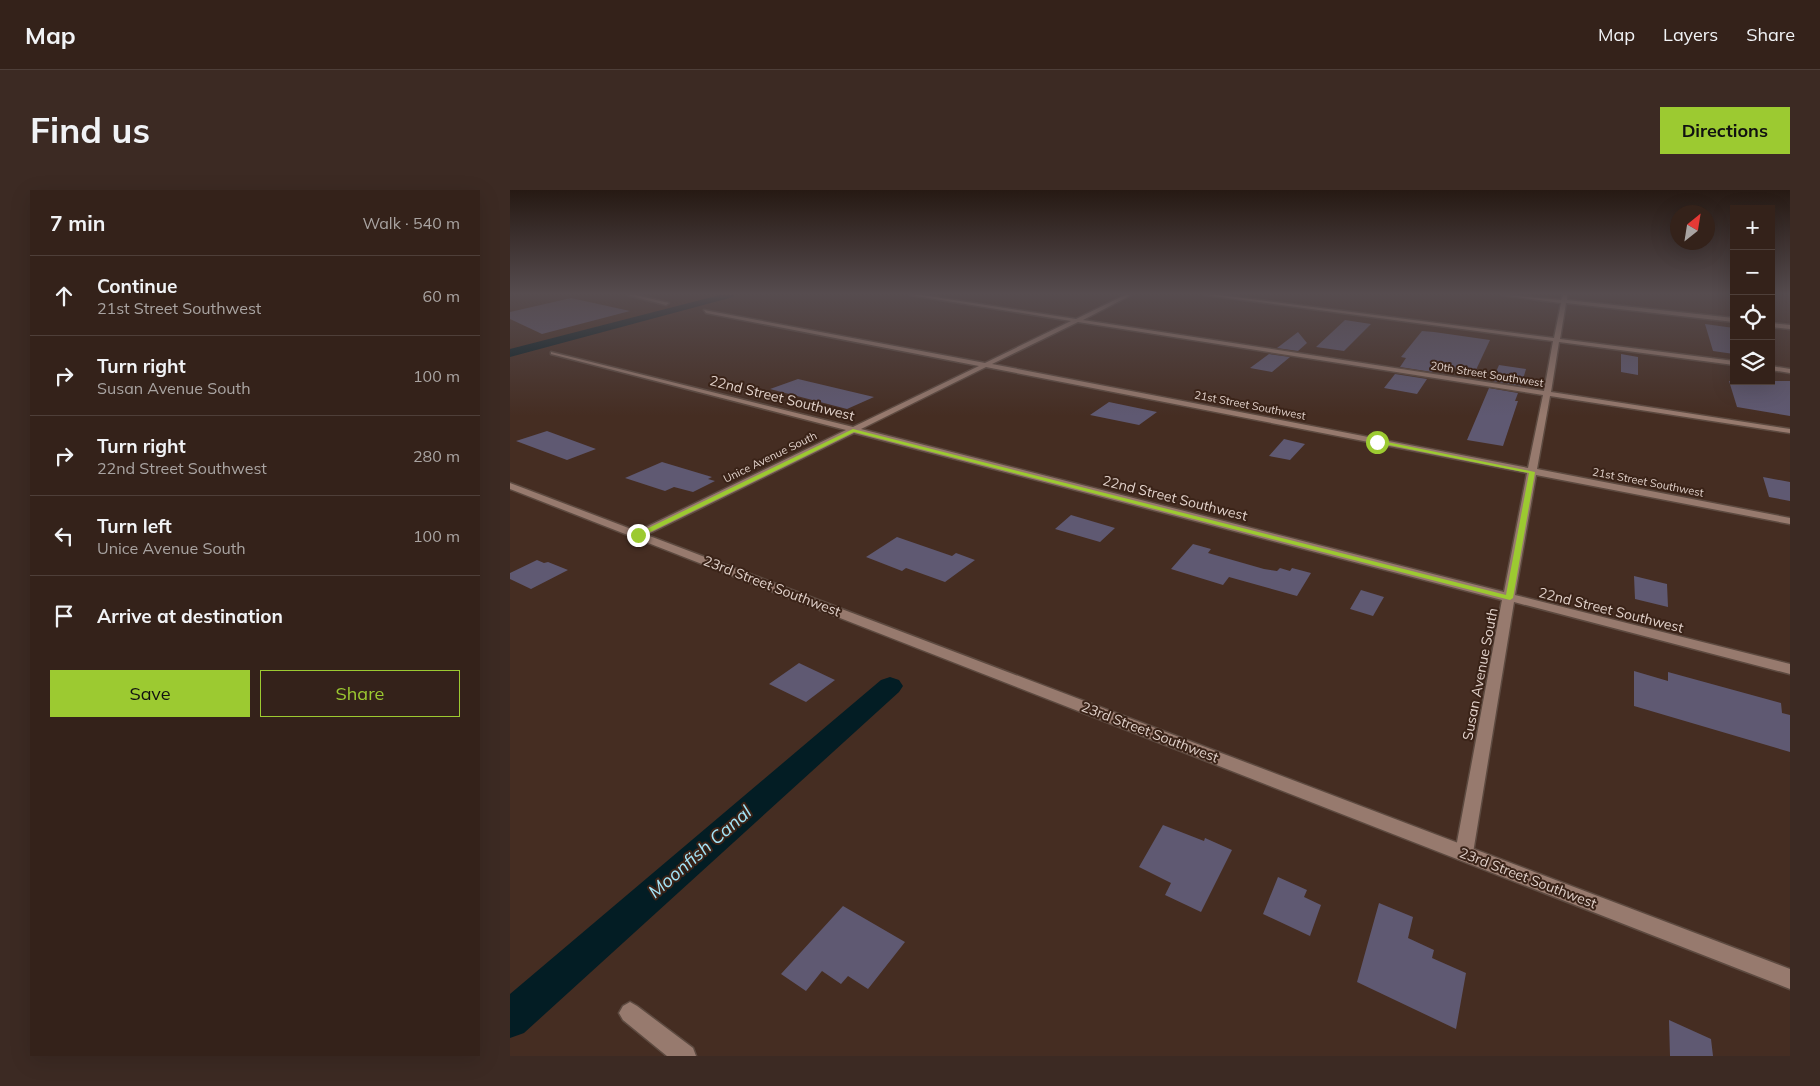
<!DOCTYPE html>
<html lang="en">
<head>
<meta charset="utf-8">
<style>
	:root { --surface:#34221a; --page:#3c2a23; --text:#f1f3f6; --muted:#a9a4a2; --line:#4e3f39; --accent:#9cca31 }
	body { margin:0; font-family:Mulish,sans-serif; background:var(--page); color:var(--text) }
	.controls { position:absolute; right:15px; top:15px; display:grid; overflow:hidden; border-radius:0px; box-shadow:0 5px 20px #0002 }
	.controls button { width:45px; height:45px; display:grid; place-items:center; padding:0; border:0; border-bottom:1px solid var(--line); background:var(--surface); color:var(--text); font:25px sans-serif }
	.compass { position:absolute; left:1160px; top:15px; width:45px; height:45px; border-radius:50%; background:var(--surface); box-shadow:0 5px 20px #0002; rotate:30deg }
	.stop { position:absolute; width:15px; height:15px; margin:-11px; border:4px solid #9cca31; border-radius:50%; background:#fff }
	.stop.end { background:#9cca31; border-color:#fff; box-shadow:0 1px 5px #0008 }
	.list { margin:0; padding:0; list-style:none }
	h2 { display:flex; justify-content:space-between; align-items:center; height:65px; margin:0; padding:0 20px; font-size:21px }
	h2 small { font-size:16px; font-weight:400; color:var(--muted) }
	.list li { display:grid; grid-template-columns:32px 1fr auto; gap:15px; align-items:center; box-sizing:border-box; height:80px; padding:0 20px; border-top:1px solid var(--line) }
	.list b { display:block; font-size:19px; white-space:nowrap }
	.list p { margin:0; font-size:16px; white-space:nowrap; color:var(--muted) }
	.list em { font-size:16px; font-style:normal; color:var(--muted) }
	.actions { display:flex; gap:10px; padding:15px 20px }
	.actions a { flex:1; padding:11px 0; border:1px solid var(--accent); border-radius:0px; text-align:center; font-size:18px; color:var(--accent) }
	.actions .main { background:var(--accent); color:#111 }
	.icon { flex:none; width:28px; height:28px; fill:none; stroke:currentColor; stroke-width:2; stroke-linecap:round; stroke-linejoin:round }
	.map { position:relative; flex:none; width:1280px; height:866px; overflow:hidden; border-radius:0px }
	header { display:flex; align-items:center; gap:30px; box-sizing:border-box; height:70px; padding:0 25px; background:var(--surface); border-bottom:1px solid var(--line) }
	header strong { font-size:24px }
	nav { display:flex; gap:28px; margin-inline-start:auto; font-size:18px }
	.intro { display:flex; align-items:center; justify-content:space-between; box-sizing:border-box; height:120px; padding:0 30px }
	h1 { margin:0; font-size:35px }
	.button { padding:12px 22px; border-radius:0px; background:var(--accent); color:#111; font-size:18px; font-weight:700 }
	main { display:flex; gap:30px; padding:0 30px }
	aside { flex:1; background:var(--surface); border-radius:0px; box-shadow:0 5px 20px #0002 }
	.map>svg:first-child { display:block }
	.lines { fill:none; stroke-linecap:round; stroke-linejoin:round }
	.canal { fill:#031d24; fill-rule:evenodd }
	.building { fill:#5f5972 }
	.street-casing { stroke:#5d4a40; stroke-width:3 }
	.secondary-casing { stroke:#5d4a40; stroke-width:3 }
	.street { fill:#977a6e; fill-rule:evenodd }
	.secondary { fill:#977a6e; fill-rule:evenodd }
	.route { fill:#9cca31 }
	.labels { text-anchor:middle; stroke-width:4; stroke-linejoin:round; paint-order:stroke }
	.far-street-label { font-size:11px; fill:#e1d1ca; stroke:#3a2318 }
	.street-label { font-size:14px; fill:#e1d1ca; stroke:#3a2318 }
	.near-water-label { font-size:18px; font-style:italic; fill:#a5e5f8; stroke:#3a2318 }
</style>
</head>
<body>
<header>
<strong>Map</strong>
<nav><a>Map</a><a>Layers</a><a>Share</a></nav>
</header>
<div class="intro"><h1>Find us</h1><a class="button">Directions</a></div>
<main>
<aside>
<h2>7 min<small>Walk · 540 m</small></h2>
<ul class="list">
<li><svg class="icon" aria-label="ahead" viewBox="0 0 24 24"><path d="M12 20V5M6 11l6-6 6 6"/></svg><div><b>Continue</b><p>21st Street Southwest</p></div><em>60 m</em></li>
<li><svg class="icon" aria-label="right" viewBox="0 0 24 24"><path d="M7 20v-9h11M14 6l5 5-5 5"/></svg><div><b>Turn right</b><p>Susan Avenue South</p></div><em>100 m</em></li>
<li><svg class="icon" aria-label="right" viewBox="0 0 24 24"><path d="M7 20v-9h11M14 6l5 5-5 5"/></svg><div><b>Turn right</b><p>22nd Street Southwest</p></div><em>280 m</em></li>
<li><svg class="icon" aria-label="left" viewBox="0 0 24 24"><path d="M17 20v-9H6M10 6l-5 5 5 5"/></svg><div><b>Turn left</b><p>Unice Avenue South</p></div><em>100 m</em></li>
<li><svg class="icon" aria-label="arrive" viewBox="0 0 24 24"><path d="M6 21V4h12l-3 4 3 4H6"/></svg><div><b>Arrive at destination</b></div></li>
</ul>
<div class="actions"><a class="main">Save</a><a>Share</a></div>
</aside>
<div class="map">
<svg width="1280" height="866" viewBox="0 0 1280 866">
	<rect width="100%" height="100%" fill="#452d22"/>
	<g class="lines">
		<!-- canal -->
		<path class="canal" d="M210 105H225L223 107 0 167V159Z
			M380 487 389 490 393 496 389 502 14 843 0 848V804L371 490Z"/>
	</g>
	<!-- building -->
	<path class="building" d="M61 108 120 121 32 144 0 129V122Z
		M835 130 861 134 834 161 806 157Z
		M1195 134 1224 138V164L1203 161Z
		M912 141 924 142 980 150 965 182 926 175 922 182 890 177 896 168 891 167Z
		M788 142 797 153 788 161 767 158Z
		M759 164 780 167 762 182 740 178Z
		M1111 164 1128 167V185L1111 182Z
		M989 175 1016 179 1011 196 982 191Z
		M885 184 917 189 907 204 874 198Z
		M288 189 364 207 337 219 260 199Z
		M1219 191H1280V226L1227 217Z
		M979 198 1008 203 1005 211H1008L993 256 957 250Z
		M599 212 647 222 629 235 580 225Z
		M37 241 86 259 57 270 6 251Z
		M774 249 795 254 780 270 759 266Z
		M152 272 202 287 198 289 205 291 183 302 164 297 155 301 115 288Z
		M1253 287 1280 292V311L1259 307Z
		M561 325 605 338 590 352 545 339Z
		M387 347 442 366 446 363 465 370 435 392 396 378 392 381 356 367Z
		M683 354 701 359 698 363 754 379 767 381 770 378 780 381 782 378 801 383 787 406 719 387 713 395 661 379Z
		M27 370 34 373 38 372 58 380 21 399 0 389V383Z
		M1124 386 1157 394 1158 417 1125 409Z
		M851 400 874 407 863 426 840 419Z
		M289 473 325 490 296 512 259 494Z
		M1124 481 1158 491V482L1271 513 1272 523 1280 525V562L1124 516Z
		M653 635 694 651 695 648 722 660 691 722 655 705 661 693 629 677Z
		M768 687 797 700 794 707 811 715 800 746 753 724Z
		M869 713 903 727 898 748 924 760 922 768 956 783 946 839 847 792Z
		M333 716 395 752 358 799 338 786 331 794 312 781 296 801 271 784Z
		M1159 830 1201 849 1203 866H1160Z"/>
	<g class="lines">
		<!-- street casing -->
		<g class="street-casing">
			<path id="street" d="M117 105H126L159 113 156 115Z
				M400 105H412L566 129 615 105H621L573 130 1034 201 1043 151 695 105H709L1044 148 1051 113 992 105 1051 110 1053 105H1057V110L1224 128V132L1056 113 1050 149 1224 171V175L1049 152 1041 202 1280 239V243L1040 206 1027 279 1280 328V334L1026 285 1005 405 1280 474V484L1004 412 963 663 960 669 954 671 948 669 945 663 992 410 344 243 132 347H124L123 345 124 343 336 240 41 164V162L343 237 469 176 196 123 194 120 475 173 561 131ZM568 132 1033 205 1018 278 482 174ZM476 177 1017 283 994 402 351 239Z
				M1261 133 1280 135V139L1261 137Z
				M1261 176 1280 179V183L1261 180Z
				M120 812 127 816 183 858 186 866H157L113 830 109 823 113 816Z"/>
		</g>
		<!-- secondary casing -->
		<g class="secondary-casing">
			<path id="secondary" d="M0 293 1280 779V799L0 299Z"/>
		</g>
		<!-- street -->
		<use href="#street" class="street"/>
		<!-- secondary -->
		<use href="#secondary" class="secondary"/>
	</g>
	<!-- sky -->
	<linearGradient id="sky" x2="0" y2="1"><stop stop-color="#261913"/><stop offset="0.46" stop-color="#564c4f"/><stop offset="1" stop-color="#564c4f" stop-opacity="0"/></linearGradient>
	<rect width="1280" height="226" fill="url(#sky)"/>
	<!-- route -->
	<path class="route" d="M343 239 996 405 1019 283 864 252 867 250 1025 282 1003 408 1000 410 344 242 130 347 124 345Z"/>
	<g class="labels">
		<!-- far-street labels -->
		<g class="far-street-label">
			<text transform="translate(977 184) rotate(9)" y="4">20th Street Southwest</text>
			<text transform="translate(740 215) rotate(11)" y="4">21st Street Southwest</text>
			<text transform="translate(260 267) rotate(-26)" y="4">Unice Avenue South</text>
			<text transform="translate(1138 292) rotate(11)" y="4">21st Street Southwest</text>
		</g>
		<!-- street labels -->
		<g class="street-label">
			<text transform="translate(272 208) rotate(14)" y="5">22nd Street Southwest</text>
			<text transform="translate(665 308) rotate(14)" y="5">22nd Street Southwest</text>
			<text transform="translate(262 396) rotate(21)" y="5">23rd Street Southwest</text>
			<text transform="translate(1101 420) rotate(14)" y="5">22nd Street Southwest</text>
			<text transform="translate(970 484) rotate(-79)" y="5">Susan Avenue South</text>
			<text transform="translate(640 542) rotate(21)" y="5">23rd Street Southwest</text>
			<text transform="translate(1018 688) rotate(21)" y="5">23rd Street Southwest</text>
		</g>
		<!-- near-water labels -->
		<g class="near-water-label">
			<text transform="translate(190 662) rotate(-41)" y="6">Moonfish Canal</text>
		</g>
	</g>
</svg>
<div class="controls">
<button>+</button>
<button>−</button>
<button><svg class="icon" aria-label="locate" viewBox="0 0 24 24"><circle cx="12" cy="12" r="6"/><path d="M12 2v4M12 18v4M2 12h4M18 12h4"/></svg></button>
<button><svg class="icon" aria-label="layers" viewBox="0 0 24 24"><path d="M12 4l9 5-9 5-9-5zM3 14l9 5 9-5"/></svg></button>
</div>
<svg class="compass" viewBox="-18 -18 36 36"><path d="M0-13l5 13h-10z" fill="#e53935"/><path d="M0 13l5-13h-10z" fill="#a9a4a2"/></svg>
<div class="stop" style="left:867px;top:252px"></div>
<div class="stop end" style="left:128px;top:345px"></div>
</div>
</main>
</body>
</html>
